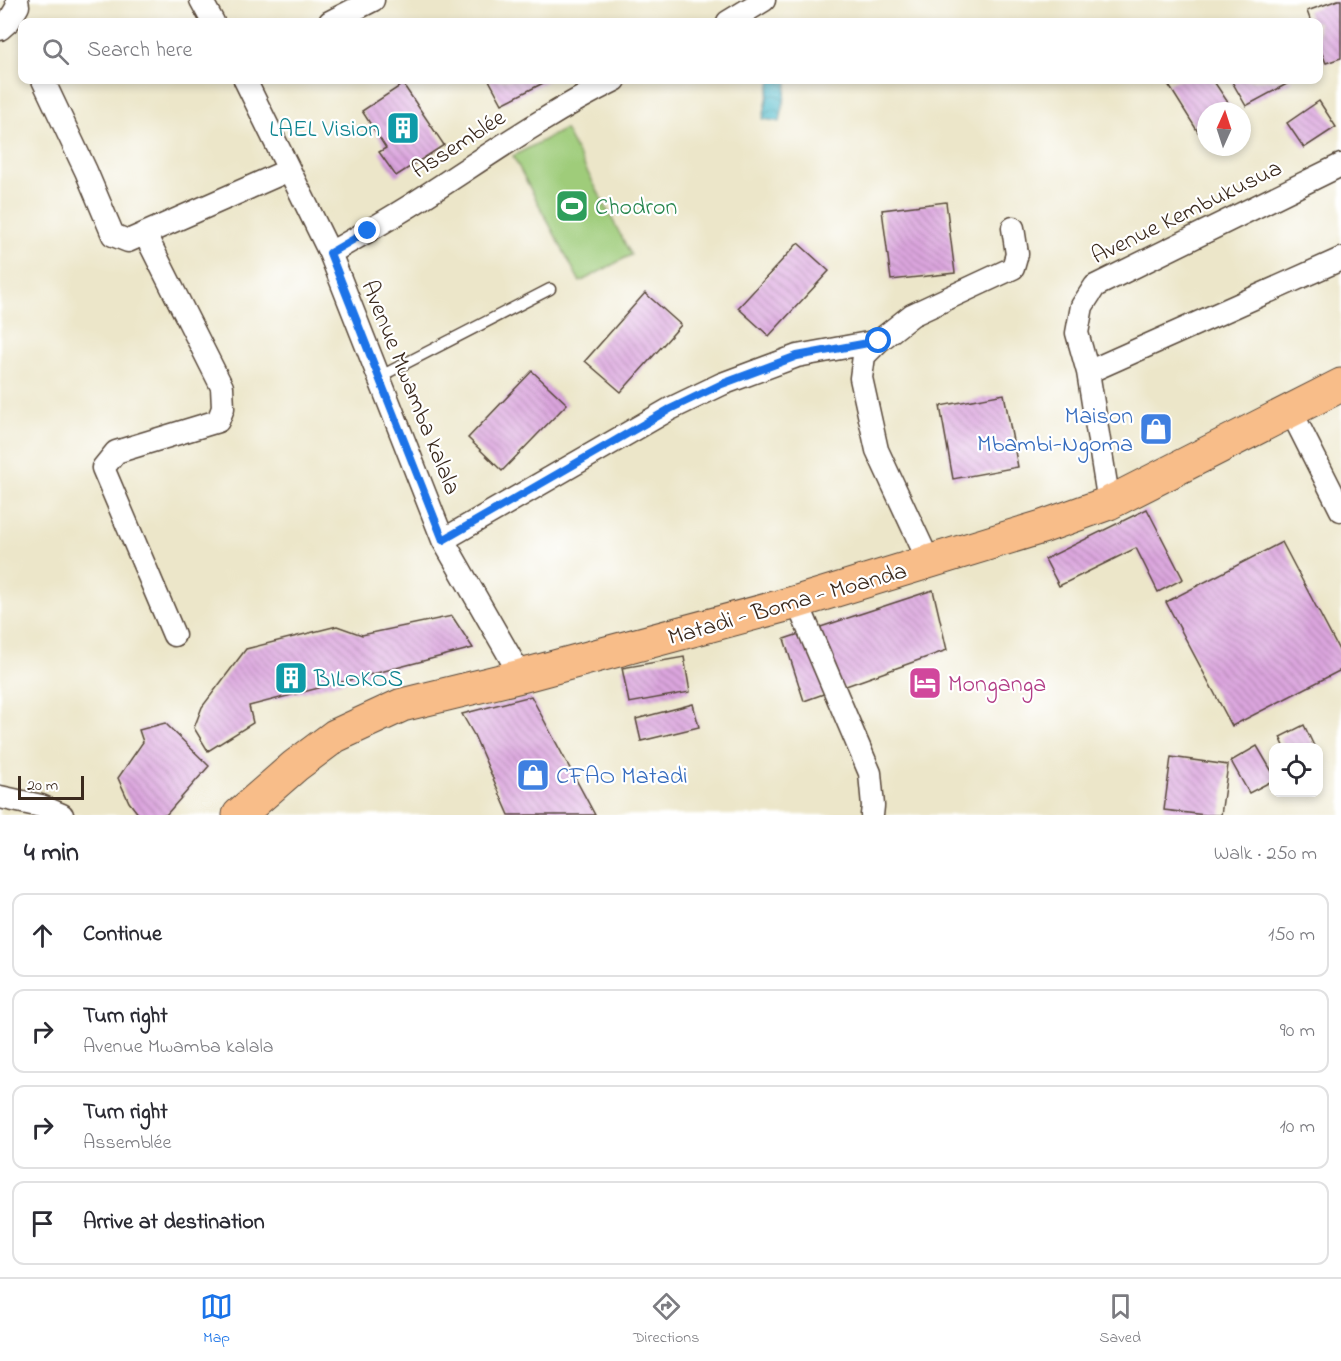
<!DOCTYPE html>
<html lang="en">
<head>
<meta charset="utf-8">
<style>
	:root { --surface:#fff; --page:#f2f2f3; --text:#2b2b33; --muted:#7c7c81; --line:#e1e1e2; --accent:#1a73e8 }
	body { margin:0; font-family:"Indie Flower",sans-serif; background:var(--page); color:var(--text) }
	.controls { position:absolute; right:18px; bottom:18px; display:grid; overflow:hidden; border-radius:12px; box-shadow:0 3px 9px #0003 }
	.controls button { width:54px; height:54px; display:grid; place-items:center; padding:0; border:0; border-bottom:2px solid var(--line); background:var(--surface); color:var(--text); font:30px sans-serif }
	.compass { position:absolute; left:1197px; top:102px; width:54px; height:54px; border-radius:50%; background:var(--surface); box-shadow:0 3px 9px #0003; rotate:3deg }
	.scale { position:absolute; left:18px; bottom:15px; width:66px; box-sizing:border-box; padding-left:6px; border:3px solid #3b2a1e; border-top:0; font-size:16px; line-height:21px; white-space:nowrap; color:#3b2a1e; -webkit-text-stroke:4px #fff; paint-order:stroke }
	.stop { position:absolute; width:18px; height:18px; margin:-14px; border:4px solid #1a73e8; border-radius:50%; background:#fff }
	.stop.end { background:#1a73e8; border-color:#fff; box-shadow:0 2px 6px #0008 }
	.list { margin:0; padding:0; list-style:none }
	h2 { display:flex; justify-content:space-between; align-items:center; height:78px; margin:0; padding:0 24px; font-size:26px }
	h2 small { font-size:20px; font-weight:400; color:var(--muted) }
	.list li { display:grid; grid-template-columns:39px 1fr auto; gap:18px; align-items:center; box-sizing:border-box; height:84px; margin:0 12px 12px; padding:0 12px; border:2px solid var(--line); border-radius:12px }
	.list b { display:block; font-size:22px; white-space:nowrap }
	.list p { margin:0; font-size:20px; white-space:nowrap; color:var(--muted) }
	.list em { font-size:20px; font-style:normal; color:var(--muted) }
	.icon { flex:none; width:33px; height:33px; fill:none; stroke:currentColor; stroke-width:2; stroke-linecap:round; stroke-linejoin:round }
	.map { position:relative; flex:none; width:1341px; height:815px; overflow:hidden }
	.search { position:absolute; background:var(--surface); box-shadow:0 3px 9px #0003; left:18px; right:18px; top:18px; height:66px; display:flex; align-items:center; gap:15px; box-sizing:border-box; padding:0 21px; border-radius:12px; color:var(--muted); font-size:22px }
	.sheet { height:462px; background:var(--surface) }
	nav { display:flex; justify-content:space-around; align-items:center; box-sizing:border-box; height:84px; border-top:2px solid var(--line); background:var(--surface); font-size:16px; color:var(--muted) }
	nav a { display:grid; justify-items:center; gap:3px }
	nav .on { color:var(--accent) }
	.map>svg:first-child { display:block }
	.garden { fill:#9fcc7a; stroke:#6d7b4c; stroke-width:1.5 }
	.water { fill:url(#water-waves); stroke:#447274; stroke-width:1.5 }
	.building { fill:url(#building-back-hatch) }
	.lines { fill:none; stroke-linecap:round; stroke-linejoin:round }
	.lane-casing { stroke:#564638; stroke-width:13 }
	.street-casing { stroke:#564638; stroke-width:25 }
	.highway-casing { stroke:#564638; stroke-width:35 }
	.lane { stroke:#fff; stroke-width:10 }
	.street { stroke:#fff; stroke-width:22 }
	.highway { stroke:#f8bd89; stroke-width:33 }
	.route { stroke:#1a73e8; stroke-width:8 }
	.labels { text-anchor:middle; stroke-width:4.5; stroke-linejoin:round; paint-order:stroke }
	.culture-label { font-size:24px; fill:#0d838f; stroke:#fff; text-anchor:end }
	.street-label { font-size:24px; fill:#3b2a1e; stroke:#fff }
	.leisure-label { font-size:24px; fill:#27864d; stroke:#fff; text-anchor:start }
	.shop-label { font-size:24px; fill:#366cbe; stroke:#fff; text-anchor:end }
	.hotel-label { font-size:24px; fill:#b23c85; stroke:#fff; text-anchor:start }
</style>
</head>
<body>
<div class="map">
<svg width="1341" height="815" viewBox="0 0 1341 815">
	<defs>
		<pattern id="water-waves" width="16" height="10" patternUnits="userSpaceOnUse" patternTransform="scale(1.5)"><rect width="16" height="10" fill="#4db9c9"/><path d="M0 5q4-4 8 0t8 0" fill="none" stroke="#4197a3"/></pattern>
		<pattern id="building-back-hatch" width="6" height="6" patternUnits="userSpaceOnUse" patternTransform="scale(1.5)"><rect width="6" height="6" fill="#dba5de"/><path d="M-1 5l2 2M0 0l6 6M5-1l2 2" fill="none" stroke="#b387b3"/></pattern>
	</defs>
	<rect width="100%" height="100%" fill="#fff"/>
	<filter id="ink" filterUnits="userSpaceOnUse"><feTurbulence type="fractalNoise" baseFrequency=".0167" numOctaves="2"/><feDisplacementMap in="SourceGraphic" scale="12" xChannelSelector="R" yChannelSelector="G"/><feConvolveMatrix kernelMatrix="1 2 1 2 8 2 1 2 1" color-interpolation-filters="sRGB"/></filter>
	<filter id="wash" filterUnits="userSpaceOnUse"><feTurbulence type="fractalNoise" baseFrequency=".008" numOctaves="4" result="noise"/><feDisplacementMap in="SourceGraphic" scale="24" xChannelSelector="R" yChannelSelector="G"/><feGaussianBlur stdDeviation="1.35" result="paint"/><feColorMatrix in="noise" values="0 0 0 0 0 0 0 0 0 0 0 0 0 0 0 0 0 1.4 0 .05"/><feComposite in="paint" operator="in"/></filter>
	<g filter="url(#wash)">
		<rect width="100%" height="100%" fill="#ece6c9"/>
		<!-- garden -->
		<path class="garden" d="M565 129 631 255 580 282 513 156Z"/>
		<!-- water -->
		<path class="water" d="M771 80H788L780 122 763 119Z"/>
		<g id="blocks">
			<!-- building -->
			<path class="building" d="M1338 0H1341V58L1326 63 1318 44V22H1311L1307 11Z
				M489 80H549L502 104Z
				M1176 80H1213L1233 110 1206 111V127L1198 132 1168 84Z
				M1231 80H1294L1246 106Z
				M403 84 444 145 396 176 379 152 386 148 362 111Z
				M1319 101 1336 127 1304 148 1287 123Z
				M946 202 955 273 891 280 882 210Z
				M798 243 829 271 769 336 738 308Z
				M645 293 681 325 621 392 585 361Z
				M532 371 567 404 502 471 468 438Z
				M1004 394 1018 467 953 479 940 406Z
				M1147 509 1183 579 1158 592 1136 548 1059 586 1045 559Z
				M1282 542 1341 654V670L1232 726 1166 602Z
				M933 590 947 650 804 701 784 639Z
				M452 616 473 648 249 706 253 723 208 751 194 728 202 707 246 649 337 626 362 635Z
				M684 657 690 692 629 703 622 668Z
				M531 696 595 815H509L474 735 462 714Z
				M693 704 699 727 641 741 636 719Z
				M165 723 209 766 166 815H139L129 802 118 778 143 742 139 730Z
				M1304 725 1315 748H1285L1280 737Z
				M1257 746 1274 775V780L1249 793 1231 761Z
				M1171 757 1228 765 1221 815H1205L1164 810Z"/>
		</g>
	</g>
	<g filter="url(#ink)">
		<use href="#blocks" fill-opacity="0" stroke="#564638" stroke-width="1.5"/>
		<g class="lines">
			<!-- lane casing -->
			<g class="lane-casing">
				<path id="lane" d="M379 377 550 289"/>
			</g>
			<!-- street casing -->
			<g class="street-casing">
				<path id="street" d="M201 0 213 22
					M330 22 373 0
					M728 22 764 0
					M0 29 9 21 18 6 17 0
					M43 80 86 171 113 235 128 241 289 170
					M245 80 330 253 443 540 521 676
					M145 234 222 387 223 408 218 421 116 452 103 468 174 635
					M330 253C358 237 386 221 413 204 479 162 544 115 615 80
					M1088 372 1341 259
					M1291 411 1341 510
					M1109 503 1088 372 1077 333 1082 306 1095 286 1341 165
					M443 540 670 409 722 384 797 356 879 341
					M929 562 877 450 861 378 864 356 879 341 912 315 1013 268 1017 254 1013 228
					M797 602 870 773 873 806 872 815
					M0 797 41 806 62 815"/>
			</g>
			<!-- highway casing -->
			<g class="highway-casing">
				<path id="highway" d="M239 815 295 766 335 736 402 705 521 676 797 602 1042 527 1109 503 1341 385"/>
			</g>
			<!-- lane -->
			<use href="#lane" class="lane"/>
			<!-- street -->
			<use href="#street" class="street"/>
			<!-- highway -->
			<use href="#highway" class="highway"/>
		</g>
	</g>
	<g class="lines" filter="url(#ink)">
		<!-- route -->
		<path class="route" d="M368 231 330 253 443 540 670 409 722 384 797 356 879 341"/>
	</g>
	<!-- icons -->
	<defs>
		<g id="building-square" transform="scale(1.725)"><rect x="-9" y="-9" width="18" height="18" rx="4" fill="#0f9aa8" stroke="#fff"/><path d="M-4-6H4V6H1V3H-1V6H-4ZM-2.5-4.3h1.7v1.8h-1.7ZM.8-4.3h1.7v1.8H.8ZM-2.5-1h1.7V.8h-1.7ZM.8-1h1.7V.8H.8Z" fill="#fff"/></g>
		<g id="stadium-square" transform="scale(1.725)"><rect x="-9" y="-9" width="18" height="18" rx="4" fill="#2e9e5b" stroke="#fff"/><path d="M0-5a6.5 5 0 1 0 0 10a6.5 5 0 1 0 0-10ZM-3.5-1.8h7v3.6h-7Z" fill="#fff"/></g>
		<g id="shop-square" transform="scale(1.725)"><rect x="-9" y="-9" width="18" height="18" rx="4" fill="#3f7fe0" stroke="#fff"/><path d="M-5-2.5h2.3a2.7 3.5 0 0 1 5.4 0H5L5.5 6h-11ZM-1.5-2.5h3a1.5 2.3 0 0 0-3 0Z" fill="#fff"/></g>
		<g id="hotel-square" transform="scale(1.725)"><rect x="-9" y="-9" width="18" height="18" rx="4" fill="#d1479c" stroke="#fff"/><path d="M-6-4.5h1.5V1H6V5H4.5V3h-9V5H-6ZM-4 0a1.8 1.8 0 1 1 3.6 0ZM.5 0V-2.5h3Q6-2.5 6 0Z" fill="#fff"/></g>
	</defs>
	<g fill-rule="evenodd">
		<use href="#building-square" x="403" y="128"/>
		<use href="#stadium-square" x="572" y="206"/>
		<use href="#shop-square" x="1156" y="429"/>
		<use href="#building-square" x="291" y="678"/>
		<use href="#hotel-square" x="925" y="683"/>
		<use href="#shop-square" x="533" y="775"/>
	</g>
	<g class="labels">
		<!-- culture labels -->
		<g class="culture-label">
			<text x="380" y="136">LAEL Vision</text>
			<text x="314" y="686" text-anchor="start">BILOKOS</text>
		</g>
		<!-- street labels -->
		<g class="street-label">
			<text transform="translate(458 143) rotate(-33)" y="8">Assemblée</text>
			<text transform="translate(1186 211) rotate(-26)" y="8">Avenue Kembukusua</text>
			<text transform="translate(412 387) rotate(68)" y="8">Avenue Mwamba kalala</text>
			<text transform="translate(787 603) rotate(-16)" y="8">Matadi - Boma - Moanda</text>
		</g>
		<!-- leisure labels -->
		<g class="leisure-label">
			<text x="595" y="214">Chodron</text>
		</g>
		<!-- shop labels -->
		<g class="shop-label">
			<text x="1133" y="423">Maison<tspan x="1133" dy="28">Mbambi-Ngoma</tspan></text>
			<text x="556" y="783" text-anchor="start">CFAO Matadi</text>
		</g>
		<!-- hotel labels -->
		<g class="hotel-label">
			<text x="948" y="691">Monganga</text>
		</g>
	</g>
</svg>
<div class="controls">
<button><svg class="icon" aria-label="locate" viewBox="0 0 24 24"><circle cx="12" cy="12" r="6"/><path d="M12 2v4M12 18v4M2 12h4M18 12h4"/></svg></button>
</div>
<svg class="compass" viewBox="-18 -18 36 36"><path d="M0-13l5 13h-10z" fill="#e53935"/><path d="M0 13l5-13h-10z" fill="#7c7c81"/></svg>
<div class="scale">20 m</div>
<div class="stop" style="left:879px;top:341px"></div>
<div class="stop end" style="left:368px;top:231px"></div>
<div class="search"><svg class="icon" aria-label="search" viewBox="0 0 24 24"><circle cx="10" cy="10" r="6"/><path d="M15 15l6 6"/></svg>Search here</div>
</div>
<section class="sheet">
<h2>4 min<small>Walk · 250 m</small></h2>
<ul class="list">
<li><svg class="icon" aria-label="ahead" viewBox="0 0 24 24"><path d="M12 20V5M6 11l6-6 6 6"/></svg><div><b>Continue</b></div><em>150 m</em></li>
<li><svg class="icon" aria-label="right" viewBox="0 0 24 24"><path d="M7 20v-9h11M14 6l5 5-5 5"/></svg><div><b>Turn right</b><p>Avenue Mwamba kalala</p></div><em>90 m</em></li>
<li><svg class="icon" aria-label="right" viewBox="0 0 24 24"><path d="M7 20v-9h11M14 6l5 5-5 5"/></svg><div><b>Turn right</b><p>Assemblée</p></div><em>10 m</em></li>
<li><svg class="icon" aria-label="arrive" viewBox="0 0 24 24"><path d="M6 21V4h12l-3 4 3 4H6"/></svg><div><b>Arrive at destination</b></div></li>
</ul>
</section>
<nav>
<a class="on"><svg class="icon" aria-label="map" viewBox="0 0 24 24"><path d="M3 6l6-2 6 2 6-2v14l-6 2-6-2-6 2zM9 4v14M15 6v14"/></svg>Map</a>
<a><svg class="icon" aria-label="directions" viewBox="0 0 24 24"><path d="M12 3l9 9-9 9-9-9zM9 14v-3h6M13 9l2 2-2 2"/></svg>Directions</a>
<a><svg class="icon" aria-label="saved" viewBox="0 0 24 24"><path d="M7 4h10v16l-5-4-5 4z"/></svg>Saved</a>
</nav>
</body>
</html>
